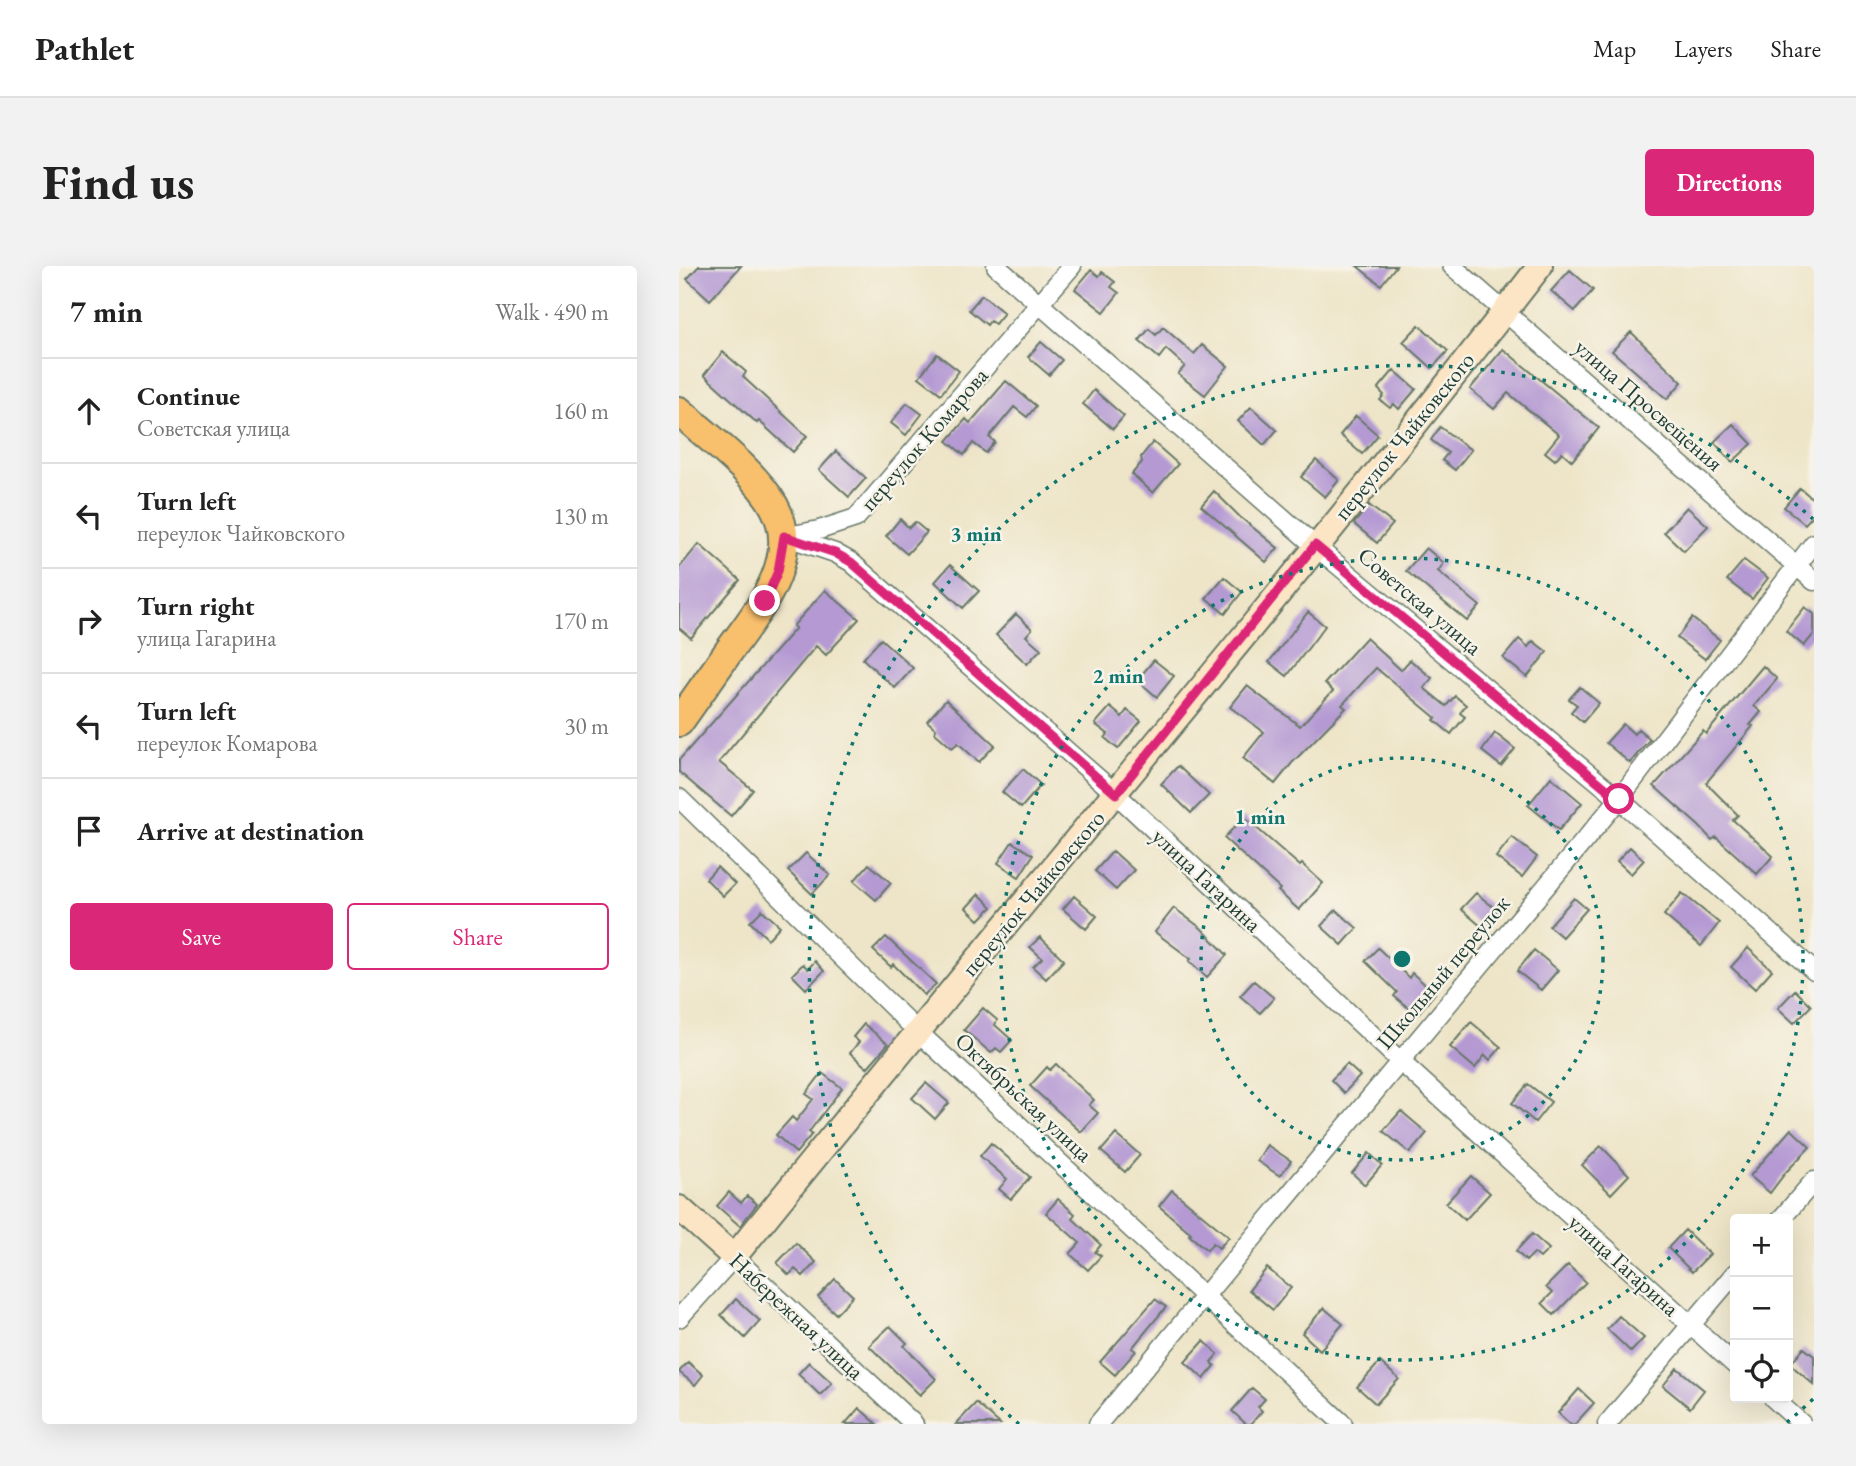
<!DOCTYPE html>
<html lang="en">
<head>
<meta charset="utf-8">
<style>
	:root { --surface:#fff; --page:#f2f2f2; --text:#222; --muted:#767676; --line:#e0e0e0; --accent:#db2777 }
	body { margin:0; font-family:"EB Garamond",serif; background:var(--page); color:var(--text) }
	.controls { position:absolute; right:21px; bottom:21px; display:grid; overflow:hidden; border-radius:7px; box-shadow:0 7px 28px #0002 }
	.controls button { width:63px; height:63px; display:grid; place-items:center; padding:0; border:0; border-bottom:2px solid var(--line); background:var(--surface); color:var(--text); font:35px sans-serif }
	.stop { position:absolute; width:21px; height:21px; margin:-16px; border:5px solid #db2777; border-radius:50%; background:#fff }
	.stop.end { background:#db2777; border-color:#fff; box-shadow:0 2px 7px #0008 }
	.list { margin:0; padding:0; list-style:none }
	h2 { display:flex; justify-content:space-between; align-items:center; height:91px; margin:0; padding:0 28px; font-size:30px }
	h2 small { font-size:23px; font-weight:400; color:var(--muted) }
	.list li { display:grid; grid-template-columns:46px 1fr auto; gap:21px; align-items:center; box-sizing:border-box; height:105px; padding:0 28px; border-top:2px solid var(--line) }
	.list b { display:block; font-size:26px; white-space:nowrap }
	.list p { margin:0; font-size:23px; white-space:nowrap; color:var(--muted) }
	.list em { font-size:23px; font-style:normal; color:var(--muted) }
	.actions { display:flex; gap:14px; padding:21px 28px }
	.actions a { flex:1; padding:16px 0; border:2px solid var(--accent); border-radius:7px; text-align:center; font-size:24px; color:var(--accent) }
	.actions .main { background:var(--accent); color:#fff }
	.icon { flex:none; width:38px; height:38px; fill:none; stroke:currentColor; stroke-width:2; stroke-linecap:round; stroke-linejoin:round }
	.map { position:relative; flex:none; width:1135px; height:1158px; overflow:hidden; border-radius:7px }
	header { display:flex; align-items:center; gap:42px; box-sizing:border-box; height:98px; padding:0 35px; background:var(--surface); border-bottom:2px solid var(--line) }
	header strong { font-size:33px }
	nav { display:flex; gap:38px; margin-inline-start:auto; font-size:24px }
	.intro { display:flex; align-items:center; justify-content:space-between; box-sizing:border-box; height:168px; padding:0 42px }
	h1 { margin:0; font-size:49px }
	.button { padding:18px 32px; border-radius:7px; background:var(--accent); color:#fff; font-size:24px; font-weight:700 }
	main { display:flex; gap:42px; padding:0 42px }
	aside { flex:1; background:var(--surface); border-radius:7px; box-shadow:0 7px 28px #0002 }
	.map>svg:first-child { display:block }
	.building { fill:#b499d3 }
	.lines { fill:none; stroke-linecap:round; stroke-linejoin:round }
	.street-casing { stroke:#677868; stroke-width:21 }
	.secondary-casing { stroke:#677868; stroke-width:28 }
	.primary-casing { stroke:#677868; stroke-width:32 }
	.street { stroke:#fff; stroke-width:18 }
	.secondary { stroke:#fce5c4; stroke-width:24 }
	.primary { stroke:#f8bf6c; stroke-width:28 }
	.route { stroke:#db2777; stroke-width:9 }
	.ring { fill:none; stroke:#0f766e; stroke-width:3.5; stroke-dasharray:3.5 7 }
	.labels { text-anchor:middle; stroke-width:5; stroke-linejoin:round; paint-order:stroke }
	.street-label { font-size:23px; fill:#1f3d34; stroke:#f7f3e8 }
	.centre { fill:#0f766e; stroke:#f7f3e8; stroke-width:3.5 }
	.ring-label { font-size:21px; text-anchor:middle; font-weight:bold; fill:#0f766e; stroke:#f7f3e8; stroke-width:5; stroke-linejoin:round; paint-order:stroke }
</style>
</head>
<body>
<header>
<strong>Pathlet</strong>
<nav><a>Map</a><a>Layers</a><a>Share</a></nav>
</header>
<div class="intro"><h1>Find us</h1><a class="button">Directions</a></div>
<main>
<aside>
<h2>7 min<small>Walk · 490 m</small></h2>
<ul class="list">
<li><svg class="icon" aria-label="ahead" viewBox="0 0 24 24"><path d="M12 20V5M6 11l6-6 6 6"/></svg><div><b>Continue</b><p>Советская улица</p></div><em>160 m</em></li>
<li><svg class="icon" aria-label="left" viewBox="0 0 24 24"><path d="M17 20v-9H6M10 6l-5 5 5 5"/></svg><div><b>Turn left</b><p>переулок Чайковского</p></div><em>130 m</em></li>
<li><svg class="icon" aria-label="right" viewBox="0 0 24 24"><path d="M7 20v-9h11M14 6l5 5-5 5"/></svg><div><b>Turn right</b><p>улица Гагарина</p></div><em>170 m</em></li>
<li><svg class="icon" aria-label="left" viewBox="0 0 24 24"><path d="M17 20v-9H6M10 6l-5 5 5 5"/></svg><div><b>Turn left</b><p>переулок Комарова</p></div><em>30 m</em></li>
<li><svg class="icon" aria-label="arrive" viewBox="0 0 24 24"><path d="M6 21V4h12l-3 4 3 4H6"/></svg><div><b>Arrive at destination</b></div></li>
</ul>
<div class="actions"><a class="main">Save</a><a>Share</a></div>
</aside>
<div class="map">
<svg width="1135" height="1158" viewBox="0 0 1135 1158">
	<rect width="100%" height="100%" fill="#f7f3e8"/>
	<filter id="ink" filterUnits="userSpaceOnUse"><feTurbulence type="fractalNoise" baseFrequency=".0143" numOctaves="2"/><feDisplacementMap in="SourceGraphic" scale="14" xChannelSelector="R" yChannelSelector="G"/><feConvolveMatrix kernelMatrix="1 2 1 2 8 2 1 2 1" color-interpolation-filters="sRGB"/></filter>
	<filter id="wash" filterUnits="userSpaceOnUse"><feTurbulence type="fractalNoise" baseFrequency=".00686" numOctaves="4" result="noise"/><feDisplacementMap in="SourceGraphic" scale="28" xChannelSelector="R" yChannelSelector="G"/><feGaussianBlur stdDeviation="1.57" result="paint"/><feColorMatrix in="noise" values="0 0 0 0 0 0 0 0 0 0 0 0 0 0 0 0 0 1.4 0 .05"/><feComposite in="paint" operator="in"/></filter>
	<g filter="url(#wash)">
		<rect width="100%" height="100%" fill="#eee5c8"/>
		<g id="blocks">
			<!-- building -->
			<path class="building" d="M20 0H62L31 34 8 13Z
				M678 0H717L702 19Z
				M412 4 420 10 423 6 436 16 432 21 440 27 425 46 396 23Z
				M891 4 914 24 896 45 872 25Z
				M303 29 325 47 316 58 311 55 308 59 290 44Z
				M740 59 769 85 753 102 724 76Z
				M484 61 515 88 523 79 549 100 526 129 499 108 506 100 487 83 480 92 460 75 470 63 477 69Z
				M952 66 1003 116 988 133 933 85Z
				M362 76 383 94 370 109 349 91Z
				M824 83 920 162 893 195 883 186 876 194 866 186 880 169 829 127 815 143 791 123Z
				M44 86 67 106 64 111 128 170 114 186 80 155 78 157 25 109Z
				M258 88 280 105 262 128 240 111Z
				M715 104 737 123 720 143 715 138 711 142 701 134 705 129 699 123Z
				M327 115 357 140 348 151 335 141 310 171 316 176 307 187 294 177 285 189 268 175 287 153 291 157Z
				M415 124 445 150 434 163 404 138Z
				M228 137 243 148 227 169 212 157Z
				M572 141 598 164 585 179 559 155Z
				M677 150 699 169 683 188 661 169Z
				M1054 158 1073 178 1053 196 1035 176Z
				M761 161 792 184 776 204 763 194 769 187 752 174Z
				M474 176 499 198 474 227 453 208 463 196 462 191Z
				M157 185 187 212 170 231 140 204Z
				M637 194 660 214 646 231 622 211Z
				M1121 222 1135 234V248L1126 258 1105 241Z
				M535 225 561 251 599 282 587 296 522 240Z
				M690 239 714 258 698 277 675 258Z
				M1008 241 1029 260 1005 285 985 266Z
				M221 253 230 262 236 256 248 266 228 288 207 270Z
				M20 278 61 314 12 372 0 362V302Z
				M747 282 765 297 759 305 801 340 788 355 727 305Z
				M1065 294 1089 312 1073 333 1048 314Z
				M271 299 300 325 284 342 256 316Z
				M545 311 563 326 546 348 527 332Z
				M146 324 180 353 147 389 137 380 40 496 74 524 52 550 0 506V494L117 362 114 360Z
				M1126 341 1135 348V368L1125 380 1107 365Z
				M629 346 646 360 608 410 590 396Z
				M337 348 353 363 347 370 362 383 348 398 317 369Z
				M1013 352 1041 374 1026 393 998 372Z
				M687 372 722 404 731 394 753 412 745 422 767 440 776 430 787 439 781 447 786 451 772 468 755 454 757 452 697 402 663 439 667 442 613 497 596 518 564 492 585 466 551 441 568 420 621 460 654 425 646 417Z
				M202 373 234 402 216 422 184 393Z
				M840 373 849 381 854 375 868 386 848 411 824 392Z
				M475 394 495 410 478 431 458 414Z
				M1084 400 1098 413 1075 440 1082 446 1071 459 1074 460 1027 517 1059 549 1054 554 1094 590 1078 608 1037 571 1033 574 1020 560 975 520 1024 465 1027 468Z
				M901 421 920 437 904 456 892 446 898 439 890 433Z
				M267 434 316 479 300 496 279 477 273 482 256 467 257 463 248 455Z
				M431 441 443 451 448 444 462 455 439 483 426 472 429 468 416 458Z
				M944 458 955 468 959 463 971 473 951 497 927 477Z
				M816 467 836 483 822 500 803 485Z
				M499 500 530 529 512 547 482 518Z
				M344 503 362 519 342 542 323 526Z
				M872 511 903 537 880 564 849 539Z
				M565 551 621 600 623 598 644 617 620 644 599 625 601 623 545 572Z
				M833 571 858 591 843 611 817 591Z
				M333 576 354 589 340 611 319 597Z
				M951 581 965 594 952 608 938 595Z
				M434 585 455 604 437 624 416 605Z
				M127 587 151 609 133 628 109 605Z
				M190 598 212 617 197 634 175 615Z
				M38 601 56 618 44 630 27 613Z
				M797 627 818 644 803 661 782 643Z
				M1003 627 1040 657 1022 680 985 649Z
				M300 628 313 641 300 654 287 642Z
				M395 630 418 650 407 663 384 643Z
				M895 632 908 643 883 671 870 660Z
				M495 642 522 662 548 689 528 711 510 695 512 693 476 666Z
				M83 644 101 660 89 673 71 656Z
				M657 644 678 662 663 679 642 660Z
				M207 671 257 718 245 729 214 698 212 701 194 684Z
				M361 671 385 694 367 713 354 701 363 692 351 681Z
				M699 682 730 712 733 707 756 727 738 749 715 730 718 726 686 695Z
				M1069 682 1093 704 1076 723 1052 701Z
				M855 684 879 704 862 724 838 705Z
				M136 695 145 705 127 723 113 709 124 698 129 703Z
				M575 715 595 732 581 747 561 730Z
				M1116 724 1132 740 1115 757 1099 742Z
				M304 742 318 754 316 759 333 774 322 786 317 782 312 787 285 764Z
				M792 756 822 781 811 794 806 789 796 802 771 781Z
				M185 758 209 778 188 802 171 787 180 776 174 771Z
				M377 798 415 834 410 839 419 847 402 866 351 820 368 801 371 804Z
				M668 798 681 810 665 827 652 814Z
				M143 807 163 822 130 866 133 868 117 887 97 869 113 851 117 855 134 833 127 828Z
				M247 817 270 837 256 853 233 832Z
				M849 818 872 836 856 856 833 837Z
				M722 845 748 867 731 887 704 865Z
				M1112 863 1131 881 1107 906 1091 927 1071 910Z
				M437 868 461 889 446 906 422 885Z
				M312 877 351 911 332 933 320 923 328 913 301 890Z
				M588 879 612 895 601 910 578 895Z
				M922 880 950 909 932 928 903 899Z
				M690 887 703 899 686 919 673 907Z
				M792 910 811 927 786 954 767 937Z
				M493 924 550 971 540 982 534 977 528 984 510 969 512 967 480 940Z
				M50 926 62 937 68 930 78 938 61 960 38 940Z
				M379 933 396 948 393 952 422 979 416 986 422 990 409 1004 391 988 401 977 367 947Z
				M1006 964 1031 988 1013 1006 989 982Z
				M853 968 870 983 861 992 855 987 847 995 837 985Z
				M117 977 137 996 124 1010 116 1003 110 1009 98 997Z
				M889 999 907 1016 875 1049 863 1037 873 1027 867 1021Z
				M588 1002 612 1022 594 1044 570 1024Z
				M156 1013 174 1030 157 1048 139 1031Z
				M57 1033 81 1055 66 1072 42 1049Z
				M476 1033 487 1041 453 1082 457 1085 436 1109 421 1096Z
				M645 1042 664 1058 641 1084 623 1067Z
				M940 1050 965 1072 952 1086 928 1063Z
				M211 1060 228 1077 225 1080 257 1113 241 1129 190 1080Z
				M525 1075 539 1088 532 1096 536 1100 525 1113 506 1096Z
				M1125 1082 1135 1090V1119L1111 1098Z
				M9 1096 24 1109 16 1119 0 1106Z
				M130 1096 153 1117 141 1129 119 1108Z
				M701 1096 720 1113 697 1138 678 1121Z
				M998 1102 1025 1124 1011 1142 984 1120Z
				M573 1122 586 1133 579 1141 583 1145 572 1158H567L553 1145Z
				M900 1123 915 1137 896 1158H891L879 1147Z
				M297 1137 321 1158H277Z
				M180 1142 198 1158H166Z"/>
		</g>
	</g>
	<g filter="url(#ink)">
		<use href="#blocks" fill-opacity="0" stroke="#677868" stroke-width="2"/>
		<g class="lines">
			<!-- street casing -->
			<g class="street-casing">
				<path id="street" d="M317 0 636 280 940 533 1135 705
					M773 0 1135 315
					M105 270 156 287 172 296 437 528 722 796 1056 1099
					M109 270 140 264 177 252 393 0
					M0 532 238 765 664 1158
					M1102 953 1135 915
					M0 1052 55 991 235 1158
					M1094 1132 1123 1158
					M419 1158 940 533 1135 277
					M928 1158 1056 1007"/>
			</g>
			<!-- secondary casing -->
			<g class="secondary-casing">
				<path id="secondary" d="M0 942 55 991C322 660 600 336 861 0"/>
			</g>
			<!-- primary casing -->
			<g class="primary-casing">
				<path id="primary" d="M0 145C29 171 77 207 95 240 124 292 79 345 50 385 33 409 17 432 0 456"/>
			</g>
			<!-- street -->
			<use href="#street" class="street"/>
			<!-- secondary -->
			<use href="#secondary" class="secondary"/>
			<!-- primary -->
			<use href="#primary" class="primary"/>
		</g>
	</g>
	<g class="lines" filter="url(#ink)">
		<!-- route -->
		<path class="route" d="M86 335 99 305 105 270 156 287 172 296 437 528 636 279 940 533"/>
	</g>
	<!-- distance rings -->
	<g class="ring">
		<circle cx="723" cy="693" r="201"/>
		<circle cx="723" cy="693" r="401"/>
		<path d="M1134 1133A602 602 0 0 1 1106 1158M340 1158A602 602 0 1 1 1134 253"/>
	</g>
	<g class="labels">
		<!-- street labels -->
		<g class="street-label">
			<text transform="translate(970 139) rotate(41)" y="8">улица Просвещения</text>
			<text transform="translate(725 170) rotate(-51)" y="8">переулок Чайковского</text>
			<text transform="translate(245 173) rotate(-49)" y="8">переулок Комарова</text>
			<text transform="translate(741 335) rotate(40)" y="8">Советская улица</text>
			<text transform="translate(528 614) rotate(43)" y="8">улица Гагарина</text>
			<text transform="translate(354 627) rotate(-50)" y="8">переулок Чайковского</text>
			<text transform="translate(764 706) rotate(-50)" y="8">Школьный переулок</text>
			<text transform="translate(345 831) rotate(43)" y="8">Октябрьская улица</text>
			<text transform="translate(945 999) rotate(42)" y="8">улица Гагарина</text>
			<text transform="translate(118 1050) rotate(43)" y="8">Набережная улица</text>
		</g>
	</g>
	<circle cx="723" cy="693" r="10" class="centre"/>
	<g class="ring-label">
		<text x="297" y="275">3 min</text>
		<text x="439" y="417">2 min</text>
		<text x="581" y="558">1 min</text>
	</g>
</svg>
<div class="controls">
<button>+</button>
<button>−</button>
<button><svg class="icon" aria-label="locate" viewBox="0 0 24 24"><circle cx="12" cy="12" r="6"/><path d="M12 2v4M12 18v4M2 12h4M18 12h4"/></svg></button>
</div>
<div class="stop" style="left:940px;top:533px"></div>
<div class="stop end" style="left:86px;top:335px"></div>
</div>
</main>
</body>
</html>
